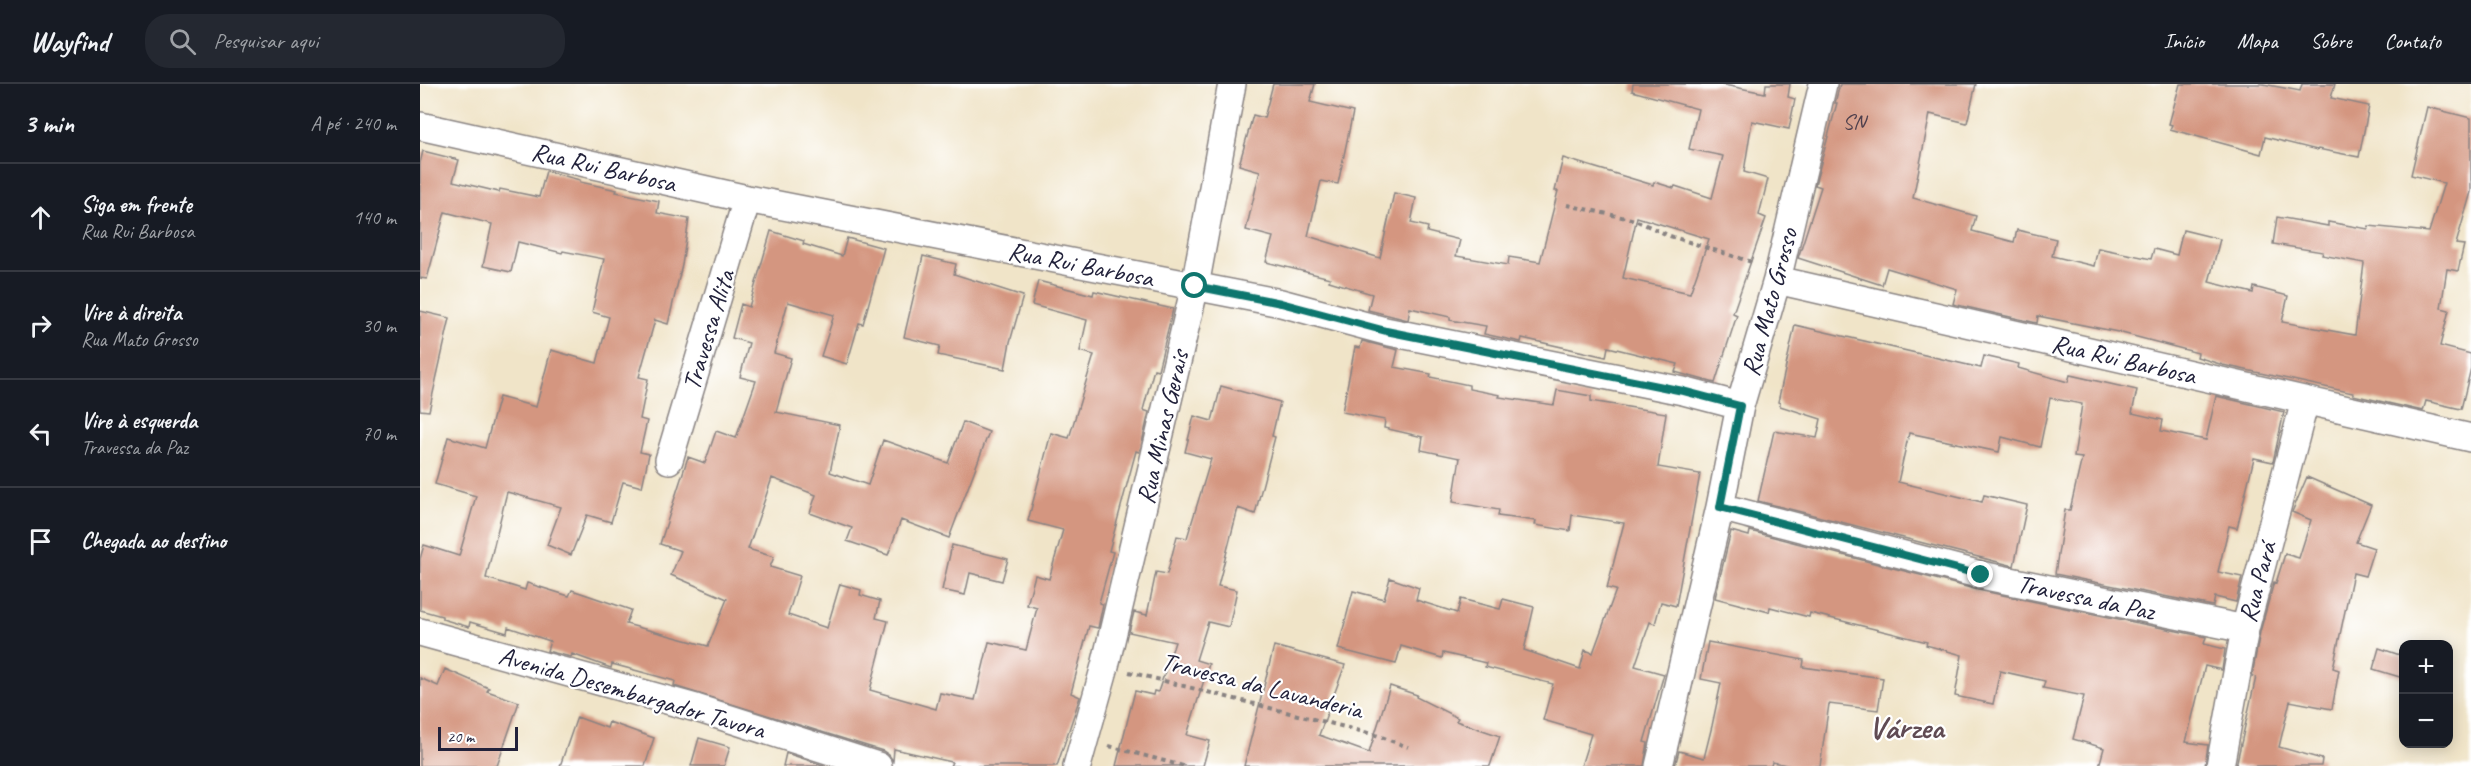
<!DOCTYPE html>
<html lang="pt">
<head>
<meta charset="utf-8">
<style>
	:root { --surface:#171b24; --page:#242831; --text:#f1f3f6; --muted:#9ea1a6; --line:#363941 }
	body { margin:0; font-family:Caveat,sans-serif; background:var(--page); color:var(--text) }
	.controls { position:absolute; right:18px; bottom:18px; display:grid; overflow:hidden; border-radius:12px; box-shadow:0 3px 15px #0003 }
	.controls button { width:54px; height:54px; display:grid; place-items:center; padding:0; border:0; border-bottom:2px solid var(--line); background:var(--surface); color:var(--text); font:30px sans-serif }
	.scale { position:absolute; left:18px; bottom:15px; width:80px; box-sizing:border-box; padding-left:6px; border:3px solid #22223b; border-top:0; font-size:16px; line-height:21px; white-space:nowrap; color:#22223b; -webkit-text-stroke:4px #fff; paint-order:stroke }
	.stop { position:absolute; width:18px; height:18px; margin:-14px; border:4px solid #0f766e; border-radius:50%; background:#fff }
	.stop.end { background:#0f766e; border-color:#fff; box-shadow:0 2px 6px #0008 }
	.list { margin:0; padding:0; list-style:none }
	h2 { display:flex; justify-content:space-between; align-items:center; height:78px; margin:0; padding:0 24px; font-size:26px }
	h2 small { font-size:20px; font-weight:400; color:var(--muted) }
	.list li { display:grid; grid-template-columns:39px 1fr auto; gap:18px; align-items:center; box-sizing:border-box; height:108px; padding:0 24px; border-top:2px solid var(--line) }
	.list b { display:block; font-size:22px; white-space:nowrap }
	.list p { margin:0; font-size:20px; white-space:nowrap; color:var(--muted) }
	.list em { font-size:20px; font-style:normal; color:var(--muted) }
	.icon { flex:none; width:33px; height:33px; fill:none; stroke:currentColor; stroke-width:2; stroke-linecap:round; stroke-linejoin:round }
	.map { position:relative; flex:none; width:2051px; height:682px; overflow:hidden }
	header { display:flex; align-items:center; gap:36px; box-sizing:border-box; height:84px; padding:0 30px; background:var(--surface); border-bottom:2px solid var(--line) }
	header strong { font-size:28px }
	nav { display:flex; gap:33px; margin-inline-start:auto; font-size:21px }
	.search { width:420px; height:54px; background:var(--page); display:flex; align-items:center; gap:15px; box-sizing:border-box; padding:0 21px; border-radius:24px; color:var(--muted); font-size:22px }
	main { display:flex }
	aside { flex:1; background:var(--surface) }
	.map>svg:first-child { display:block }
	.building { fill:#d49680; fill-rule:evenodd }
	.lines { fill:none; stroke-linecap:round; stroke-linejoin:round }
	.street-casing { stroke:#898382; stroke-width:30 }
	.path { stroke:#898382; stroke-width:4; stroke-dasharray:4.5 4.5; stroke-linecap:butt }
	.street { stroke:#fff; stroke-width:27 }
	.route { stroke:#0f766e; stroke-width:8 }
	.labels { text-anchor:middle; stroke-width:4.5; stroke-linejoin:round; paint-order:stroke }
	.number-label { font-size:22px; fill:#4e3f4c }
	.street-label { font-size:26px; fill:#22223b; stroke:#fff }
	.district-label { font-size:32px; font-weight:bold; fill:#604b53; stroke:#fff }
</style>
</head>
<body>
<header>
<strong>Wayfind</strong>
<div class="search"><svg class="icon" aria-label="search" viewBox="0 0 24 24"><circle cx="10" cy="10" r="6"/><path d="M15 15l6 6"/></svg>Pesquisar aqui</div>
<nav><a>Início</a><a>Mapa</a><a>Sobre</a><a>Contato</a></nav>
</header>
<main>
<aside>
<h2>3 min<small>A pé · 240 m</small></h2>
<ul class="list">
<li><svg class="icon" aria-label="ahead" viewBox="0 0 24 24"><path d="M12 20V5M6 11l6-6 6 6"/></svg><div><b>Siga em frente</b><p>Rua Rui Barbosa</p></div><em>140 m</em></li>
<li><svg class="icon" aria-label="right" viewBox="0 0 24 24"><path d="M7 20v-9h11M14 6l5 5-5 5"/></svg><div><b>Vire à direita</b><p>Rua Mato Grosso</p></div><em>30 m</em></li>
<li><svg class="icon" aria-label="left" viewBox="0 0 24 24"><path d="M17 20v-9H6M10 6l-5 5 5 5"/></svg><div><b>Vire à esquerda</b><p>Travessa da Paz</p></div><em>70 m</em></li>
<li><svg class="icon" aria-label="arrive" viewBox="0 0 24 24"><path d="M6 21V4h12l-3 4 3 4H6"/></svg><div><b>Chegada ao destino</b></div></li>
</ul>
</aside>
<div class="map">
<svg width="2051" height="682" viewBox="0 0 2051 682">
	<rect width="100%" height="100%" fill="#fff"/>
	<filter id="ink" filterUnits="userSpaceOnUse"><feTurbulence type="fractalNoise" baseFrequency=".0167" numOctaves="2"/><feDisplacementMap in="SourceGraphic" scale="12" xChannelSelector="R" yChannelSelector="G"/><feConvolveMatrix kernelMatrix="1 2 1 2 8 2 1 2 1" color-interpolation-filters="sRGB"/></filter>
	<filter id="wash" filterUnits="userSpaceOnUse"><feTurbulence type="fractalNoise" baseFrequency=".008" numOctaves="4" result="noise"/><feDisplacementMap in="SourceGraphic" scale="24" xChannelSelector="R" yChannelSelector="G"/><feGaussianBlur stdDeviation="1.35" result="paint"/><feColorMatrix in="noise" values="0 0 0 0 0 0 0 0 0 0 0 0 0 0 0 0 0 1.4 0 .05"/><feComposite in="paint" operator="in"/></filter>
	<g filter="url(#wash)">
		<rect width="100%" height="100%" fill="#f0e4c8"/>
		<g id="blocks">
			<!-- building -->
			<path class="building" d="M853 0H895L890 18 933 28 918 100 901 97 888 152 960 174 974 109 996 114 991 139 1008 143 1007 148 1040 156 1036 172 1088 181 1089 173 1120 178 1138 107H1135L1143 74 1233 101 1234 98 1254 104 1255 102 1292 114 1303 72 1269 65 1278 25 1212 7 1213 0H1299L1345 9 1346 0H1370L1368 13 1375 15 1369 45 1332 37 1324 88 1348 95 1339 131 1346 134 1313 229 1317 231 1295 299 1255 288 1258 280 1188 263 1186 273 1102 254 1101 258 1064 250 1066 242 1030 236V233L990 224 988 236 948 226 952 210 909 197 910 194 846 178 853 153 826 146 840 87 819 81 833 31 844 34ZM1217 133 1289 155 1270 209 1203 194Z
				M1420 0H1556L1547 39 1510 30 1493 114 1556 132 1552 147 1594 158 1597 146 1636 155 1632 172 1674 182 1678 164 1731 175 1734 165 1757 171 1763 146 1800 155 1789 198 1833 209 1834 203 1868 212 1862 238 1935 251 1944 179 1902 171 1903 168 1853 160 1857 133 1908 142V138L1948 145 1949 142 2009 148 2024 99 1991 91 2007 23 2051 34V108L2036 160 2044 161 2038 187 2027 185 2021 224 2029 226 2020 262 2051 270V284L2041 325 2006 317 2003 327 1933 311V309L1803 281 1777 273 1778 269 1698 248 1618 232 1617 239 1533 220 1537 205 1467 184 1462 201 1378 174 1401 103 1395 101 1417 19H1415Z
				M1760 0H1843L1880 7 1882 0H1915L1911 14 1949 22 1939 73 1898 65 1897 66 1845 53 1841 70 1750 45 1752 41 1749 40Z
				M3 67 39 76 33 97 79 108 80 105 119 113 126 87 160 96V98L197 106 196 108 239 117 237 129 269 135 262 181 248 240 235 236 219 293 228 295 220 335 227 337 220 368 229 370 222 403 203 398 191 438 167 431 151 471 127 461 141 423 87 408 66 494 105 506 107 499 149 512 152 506 211 526 206 540 288 562 307 515 251 491 261 467 240 460 268 373 285 379 296 347 316 354 336 297 320 293 329 259 312 254 321 220 329 223 351 147 384 157 383 160 422 172 427 154 464 164 443 240 439 239 427 280 401 272 414 231 368 218 354 269 371 274 356 328 420 341 410 388 448 401 463 356 528 379 543 338 569 348 529 454 481 436 468 471 427 457 432 444 390 429 396 411 352 394 328 465 354 473 350 483 380 492 368 531 407 544 420 500 441 506 440 511 460 517 456 534 468 537 450 606 516 625 520 609 555 616 569 558 606 566 617 524 607 521 615 491 629 495 643 446 608 437 631 349 649 354 674 271 660 267 667 236 612 221 618 197 673 211 674 207 753 225 738 286 734 285 723 326 729 328 721 363 719 368 716 367 689 467 693 468 679 519 683 520 678 544 669 542 651 609 660 613 637 682H530L532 678 474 665 473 677 469 671 463 667 254 602 255 597 192 580 191 584 152 570 151 573 127 567 130 557 88 543 87 549 50 538 49 543 22 535V532L0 526V475L4 461 39 472 56 412 15 400 28 353 65 364 79 313 116 323 131 266 177 279 189 233 172 228 184 175 143 167 142 169 98 158 91 188 63 182 72 140 25 128 7 195 0 194V79Z
				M503 172 536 180 534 190 603 212 590 258 585 285 518 271 520 262 484 253Z
				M0 227 30 234 9 327 0 326Z
				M1375 241 1561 284 1564 272 1599 280 1598 284 1648 298 1650 291 1717 306 1712 329 1743 336 1741 347 1786 356 1796 312 1864 328 1853 378 1834 374 1817 444 1809 442 1798 488 1822 493 1816 518 1795 513 1793 522 1635 490 1645 426H1650L1662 374 1654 373 1662 320 1630 314 1620 363 1582 353 1579 368 1489 349 1478 398 1562 418 1564 411 1607 421 1594 482 1338 417 1354 347 1397 354 1401 335 1360 322V319L1358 318Z
				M942 257 978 266 974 283 1011 290 1010 293 1049 301V305L1080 311 1079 313 1134 321 1137 306 1171 312V317L1246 329 1238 383 1280 390 1256 522 1241 518 1235 540 1230 538 1215 582 1244 590 1224 658 1228 659 1224 682H1161L1171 650 1123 636 1133 600 1065 583 1066 579 1023 569 1022 574 981 562 976 580 918 565 933 507 964 515 970 494 999 504 996 516 1037 529 1041 515 1080 525 1083 515 1114 523 1104 566 1160 585 1165 566 1173 569 1196 506 1187 504 1204 439 1152 431 1150 447 1115 441 1116 437 1078 432 1079 426 1033 418 1040 374 1001 366 1003 353 964 344 965 336 922 328 935 263 940 264Z
				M801 302 860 318 852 352 855 353 835 430 818 424 798 502 817 506 809 543 788 538 776 576 789 580 767 651 790 657 783 682H696L715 607 733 611 734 607 738 608 755 558 709 548 714 528 727 531 736 488 747 490 757 452 767 454 791 375 765 368 774 332 792 337Z
				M1887 393 1951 421 1936 458 1954 464 1945 492 1933 489 1913 584 1919 586 1912 625 1870 617 1859 663 1902 675 1901 682H1816L1836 593 1832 592 1840 548 1854 498 1856 499 1865 470 1879 474 1891 436 1872 428Z
				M1311 447 1329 452 1330 447 1558 506 1786 553 1784 560 1805 565 1802 586 1785 582 1766 658 1788 661 1785 682H1679L1684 664 1653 655 1664 612 1623 604 1625 597 1580 587 1573 620 1535 612 1542 571 1506 561 1507 558 1390 529 1389 533 1350 523 1349 528 1295 514Z
				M532 461 588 475 582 497 550 489 545 511 522 506Z
				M1288 558 1384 576 1383 583 1463 594 1458 626 1409 620 1400 682H1371L1352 678 1351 682H1255L1259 667 1284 674 1292 642 1301 599 1281 595Z
				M854 562 925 581 899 651 949 669 970 602 997 611 996 613 1038 634 1036 637 1080 652 1070 682H824Z
				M1959 564 1983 572V594L1953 585Z
				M25 585 69 604 67 607 99 618 77 682H0V594L18 602Z
				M157 633 187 644 189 638 234 654 225 682H140Z
				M279 654 310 663 304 682H271Z
				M366 669 406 682H363Z"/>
		</g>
	</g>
	<g filter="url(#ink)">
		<use href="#blocks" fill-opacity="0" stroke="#898382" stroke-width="1.5"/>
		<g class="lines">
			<!-- street casing -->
			<g class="street-casing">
				<path id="street" d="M0 42 327 115 861 219 965 247 1263 307 1320 322
					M1357 196 2051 354
					M249 376 327 115
					M1300 423 1561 491 1825 545
					M0 548 276 624 458 682
					M657 682 685 582 775 202 812 0
					M1239 682 1300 423 1320 322 1357 196 1403 0
					M1800 682 1825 545 1885 317"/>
			</g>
			<!-- path -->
			<path class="path" d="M1147 121 1215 136 1250 152 1335 179
				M709 588 956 651 988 663
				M689 662 763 682"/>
			<!-- street -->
			<use href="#street" class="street"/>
		</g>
	</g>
	<g class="lines" filter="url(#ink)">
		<!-- route -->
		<path class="route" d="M775 202 861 219 966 247 1263 307 1320 322 1300 423 1561 491"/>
	</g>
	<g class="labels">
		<!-- number labels -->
		<g class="number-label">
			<text x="1434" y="45">SN</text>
		</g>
		<!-- street labels -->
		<g class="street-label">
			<text transform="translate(184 83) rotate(13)" y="9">Rua Rui Barbosa</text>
			<text transform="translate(661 180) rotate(11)" y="9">Rua Rui Barbosa</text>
			<text transform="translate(1349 218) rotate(-75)" y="9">Rua Mato Grosso</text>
			<text transform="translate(288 246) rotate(-73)" y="9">Travessa Alita</text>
			<text transform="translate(1704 275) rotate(13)" y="9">Rua Rui Barbosa</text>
			<text transform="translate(742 343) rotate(-77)" y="9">Rua Minas Gerais</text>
			<text transform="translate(1837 498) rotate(-75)" y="9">Rua Pará</text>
			<text transform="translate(1666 513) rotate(12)" y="9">Travessa da Paz</text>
			<text transform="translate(842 601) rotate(14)" y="9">Travessa da Lavanderia</text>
			<text transform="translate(212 608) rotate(16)" y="9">Avenida Desembargador Tavora</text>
		</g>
		<!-- district labels -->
		<g class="district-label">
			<text x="1486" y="654">Várzea</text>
		</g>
	</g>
</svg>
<div class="controls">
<button>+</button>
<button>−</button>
</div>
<div class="scale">20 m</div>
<div class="stop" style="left:775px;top:202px"></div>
<div class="stop end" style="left:1561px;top:491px"></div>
</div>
</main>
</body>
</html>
